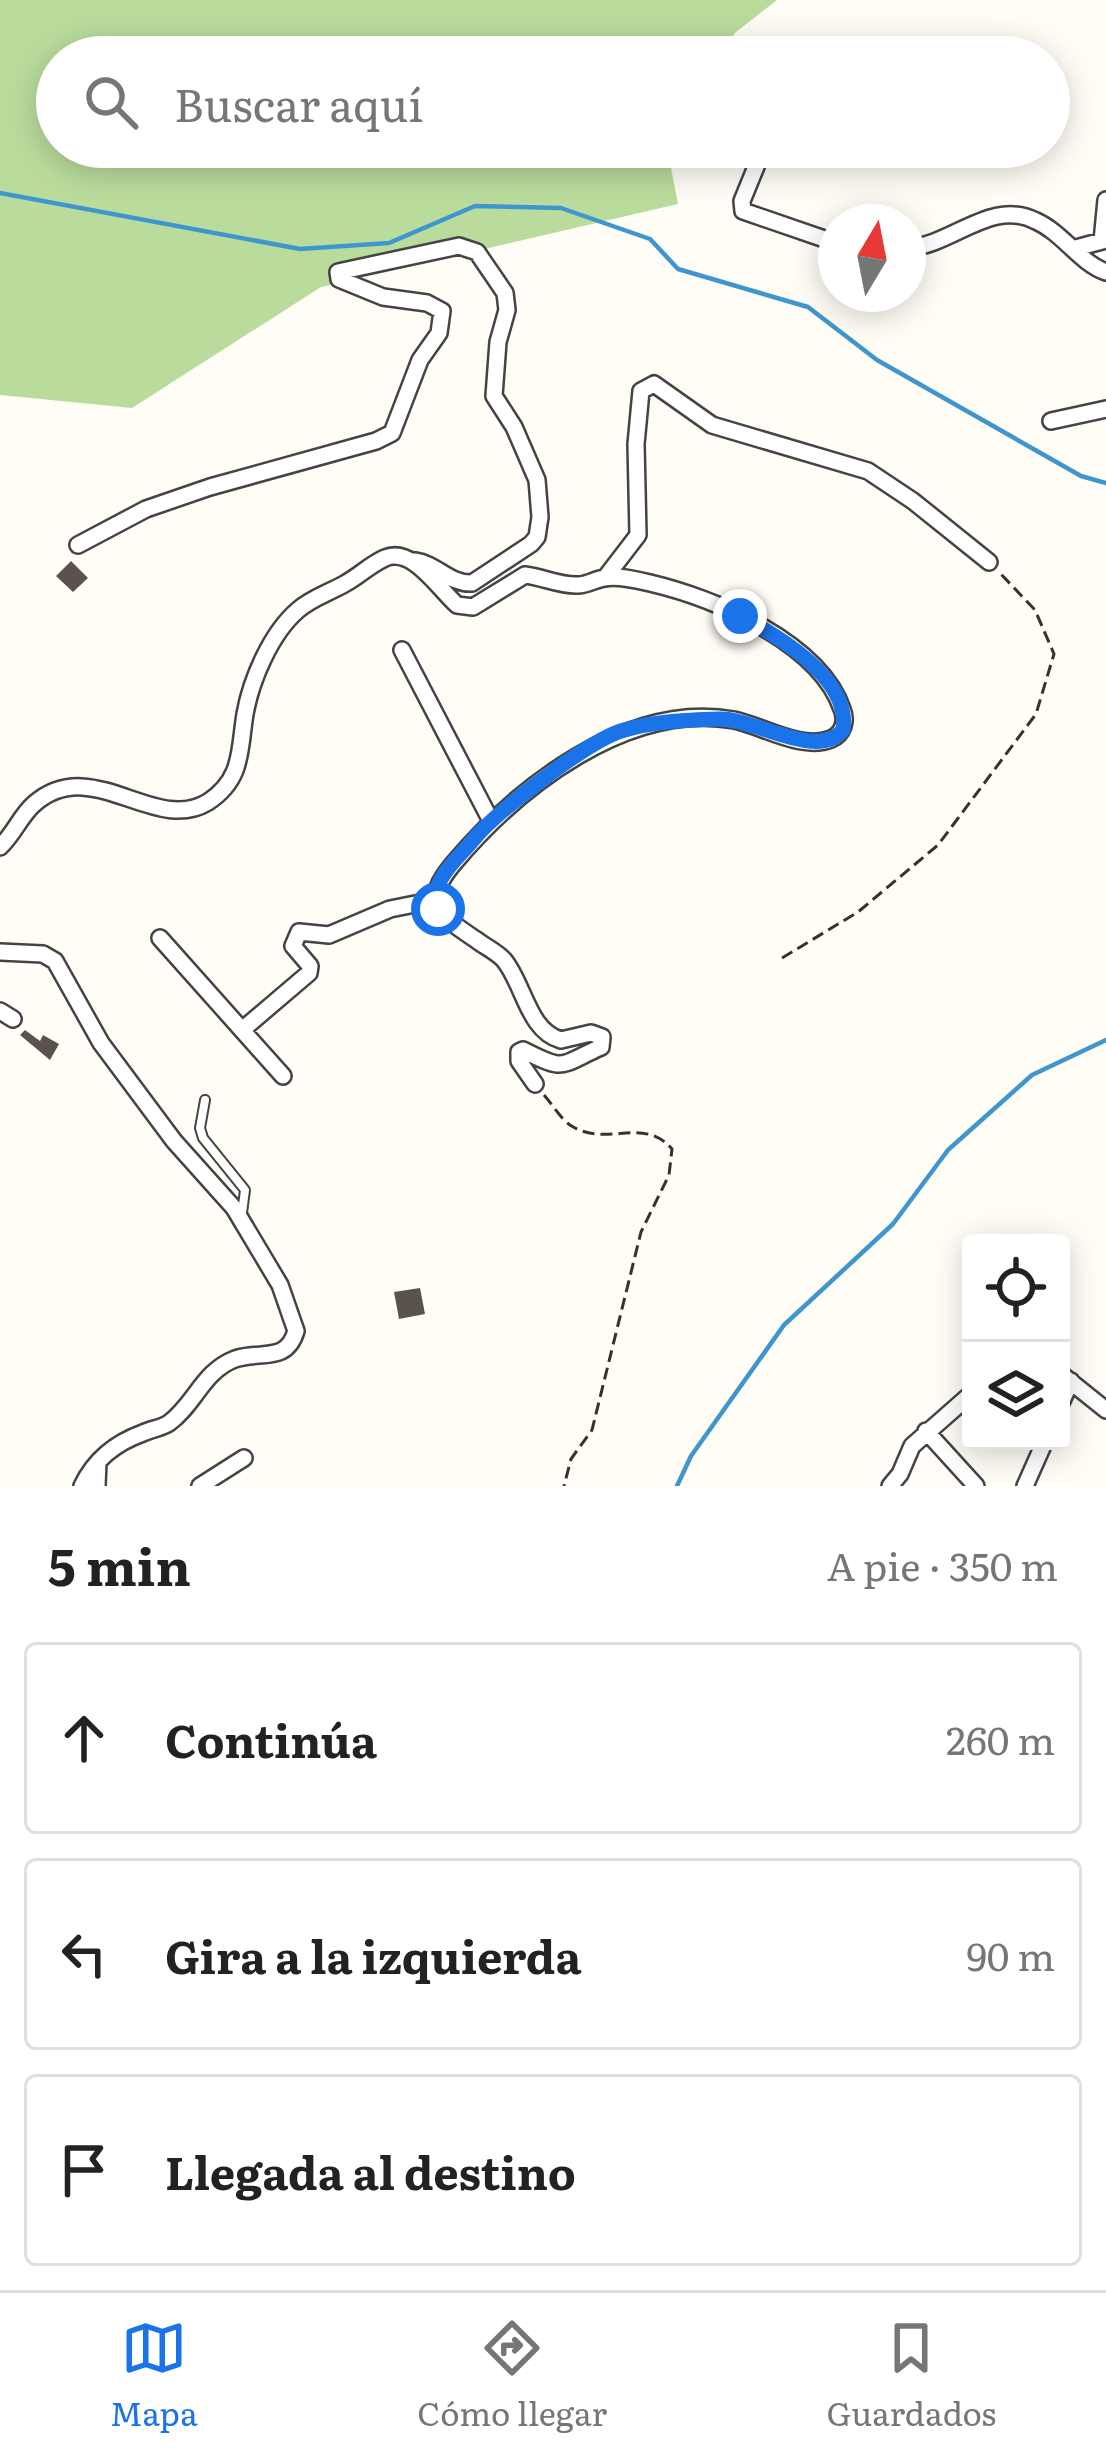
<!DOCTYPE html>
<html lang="es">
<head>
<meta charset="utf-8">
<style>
	:root { --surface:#fff; --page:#f6f6f6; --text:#222; --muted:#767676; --line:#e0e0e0; --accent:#1a73e8 }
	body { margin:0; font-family:Literata,serif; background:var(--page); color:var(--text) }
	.controls { position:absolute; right:36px; bottom:36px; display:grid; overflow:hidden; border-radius:12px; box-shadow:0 6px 30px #0003 }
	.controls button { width:108px; height:108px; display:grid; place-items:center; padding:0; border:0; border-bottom:3px solid var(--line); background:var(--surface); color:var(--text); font:60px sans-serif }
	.compass { position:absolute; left:818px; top:204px; width:108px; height:108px; border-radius:50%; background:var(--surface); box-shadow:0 6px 30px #0003; rotate:10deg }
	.stop { position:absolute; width:36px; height:36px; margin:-27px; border:9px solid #1a73e8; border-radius:50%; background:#fff }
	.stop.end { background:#1a73e8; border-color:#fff; box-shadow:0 3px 12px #0008 }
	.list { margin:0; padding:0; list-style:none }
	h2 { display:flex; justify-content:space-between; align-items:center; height:156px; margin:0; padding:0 48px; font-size:51px }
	h2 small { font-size:39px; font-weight:400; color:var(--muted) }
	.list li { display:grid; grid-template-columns:78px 1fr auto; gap:36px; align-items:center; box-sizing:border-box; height:192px; margin:0 24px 24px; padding:0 24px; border:3px solid var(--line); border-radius:12px }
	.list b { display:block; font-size:45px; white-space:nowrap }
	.list em { font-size:39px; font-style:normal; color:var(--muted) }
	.icon { flex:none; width:66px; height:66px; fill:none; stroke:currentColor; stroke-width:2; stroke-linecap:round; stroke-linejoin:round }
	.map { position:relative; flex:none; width:1106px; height:1486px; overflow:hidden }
	.search { position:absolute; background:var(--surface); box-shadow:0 6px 30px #0003; left:36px; right:36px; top:36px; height:132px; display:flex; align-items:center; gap:30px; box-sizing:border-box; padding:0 42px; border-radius:66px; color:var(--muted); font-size:45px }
	.sheet { height:804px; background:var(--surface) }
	nav { display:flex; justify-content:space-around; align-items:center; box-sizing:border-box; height:168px; border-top:3px solid var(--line); background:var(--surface); font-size:33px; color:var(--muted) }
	nav a { display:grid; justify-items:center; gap:6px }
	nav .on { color:var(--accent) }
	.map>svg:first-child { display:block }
	.forest { fill:#b9dc9c }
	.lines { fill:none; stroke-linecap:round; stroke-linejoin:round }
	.stream { stroke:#3f96cf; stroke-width:4.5 }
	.building { fill:#5a524d }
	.lane-casing { stroke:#444; stroke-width:12 }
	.street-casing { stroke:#444; stroke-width:20 }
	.path { stroke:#333; stroke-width:3; stroke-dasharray:12 6; stroke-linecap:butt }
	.lane { stroke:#fff; stroke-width:8 }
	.street { stroke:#fff; stroke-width:15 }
	.route { stroke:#1a73e8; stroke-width:15 }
</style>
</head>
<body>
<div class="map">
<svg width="1106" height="1486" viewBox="0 0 1106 1486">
	<rect width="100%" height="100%" fill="#fffdf5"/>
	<!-- forest -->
	<path class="forest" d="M0 0H777L736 32 716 57H57V147H667L678 204 321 287 132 408 0 395Z"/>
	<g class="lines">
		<!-- stream -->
		<path class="stream" d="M0 193 300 249 389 243 475 206 561 208 650 239 678 269 808 307 877 360 1081 476 1106 483
			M677 1486 691 1456 784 1325 893 1224 948 1150 1032 1075 1106 1040"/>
	</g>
	<!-- building -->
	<path class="building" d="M71 561 88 578 73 592 56 576Z
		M25 1030 40 1041 43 1035 59 1044 50 1060 20 1035Z
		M420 1288 425 1314 399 1319 394 1292Z"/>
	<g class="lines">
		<!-- lane casing -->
		<g class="lane-casing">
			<path id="lane" d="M205 1100 200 1128 203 1138 245 1190 242 1213"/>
		</g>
		<!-- street casing -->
		<g class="street-casing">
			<path id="street" d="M764 147 742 201 743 211 836 243
				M908 248C953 245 991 198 1036 221 1063 233 1080 263 1106 272
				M1076 248 1102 241 1106 200
				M1051 421 1106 409
				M78 545 146 509 210 487 376 441 392 433 420 360 439 333 442 311 427 303 383 297 339 279 338 272 459 246 477 252 505 293 507 310 498 342 494 396 514 427 537 480 540 517 537 537 531 544 472 583C449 584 437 564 415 561
				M605 578 638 535 636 444 641 391 654 384 712 425 868 471 913 501 989 562
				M402 650 490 819
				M0 847C14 834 21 815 34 804 92 753 154 835 208 802 243 779 239 751 245 714 251 680 271 633 298 610 311 598 331 592 346 583 359 576 371 564 385 558 412 546 439 589 457 605L473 607 525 575C543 577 560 586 578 585 588 585 595 579 605 578 617 575 637 580 650 583 714 598 819 642 842 709 847 721 843 734 831 739 802 751 763 726 734 720 627 701 518 787 454 863 420 903 438 914 475 939 484 946 497 952 504 960 524 984 528 1031 561 1040L591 1033 602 1037 601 1047C558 1066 566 1072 523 1050L519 1052V1061L535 1084
				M160 938 242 1030 309 973 310 966 293 946 299 932 329 935 390 909 435 900
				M0 952 43 954 55 961 101 1043 174 1141 234 1208 280 1285 296 1331C286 1364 261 1350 235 1359 203 1371 195 1404 169 1423 162 1428 151 1429 143 1433 115 1443 95 1459 82 1486
				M0 1011 13 1019
				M242 1030 283 1076
				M1061 1374 1106 1410
				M1061 1403 1071 1381
				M926 1431 976 1486
				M97 1486 98 1462
				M200 1486 244 1458
				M890 1486 900 1474 912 1446 971 1394
				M1025 1486 1045 1441"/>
		</g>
		<!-- path -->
		<path class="path" d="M782 958 858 912 938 845 1036 714 1054 654 1035 610 999 572
			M544 1095C552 1104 561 1119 570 1125 606 1149 643 1115 672 1149L669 1175 641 1232 592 1430 571 1459 564 1486"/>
		<!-- lane -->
		<use href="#lane" class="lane"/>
		<!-- street -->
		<use href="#street" class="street"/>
	</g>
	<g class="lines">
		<!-- route -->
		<path class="route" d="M438 909C428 881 457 860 473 840 496 812 587 742 621 731 652 721 688 720 721 719 755 719 818 761 843 730 851 679 778 636 740 616"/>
	</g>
</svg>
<div class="controls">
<button><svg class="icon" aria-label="locate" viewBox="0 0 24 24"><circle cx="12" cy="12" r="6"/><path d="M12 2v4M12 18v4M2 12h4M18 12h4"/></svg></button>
<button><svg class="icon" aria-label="layers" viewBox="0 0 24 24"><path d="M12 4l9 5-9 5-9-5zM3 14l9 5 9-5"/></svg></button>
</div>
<svg class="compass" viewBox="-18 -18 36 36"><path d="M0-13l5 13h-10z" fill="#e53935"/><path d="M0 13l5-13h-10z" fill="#767676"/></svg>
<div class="stop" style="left:438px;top:909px"></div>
<div class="stop end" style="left:740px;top:616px"></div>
<div class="search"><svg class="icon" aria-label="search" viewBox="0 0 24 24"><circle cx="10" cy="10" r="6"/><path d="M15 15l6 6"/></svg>Buscar aquí</div>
</div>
<section class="sheet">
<h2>5 min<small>A pie · 350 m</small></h2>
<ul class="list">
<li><svg class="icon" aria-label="ahead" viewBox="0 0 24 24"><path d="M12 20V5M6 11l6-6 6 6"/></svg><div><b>Continúa</b></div><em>260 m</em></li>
<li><svg class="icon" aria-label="left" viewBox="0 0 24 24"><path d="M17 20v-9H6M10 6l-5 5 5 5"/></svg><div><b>Gira a la izquierda</b></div><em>90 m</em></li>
<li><svg class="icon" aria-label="arrive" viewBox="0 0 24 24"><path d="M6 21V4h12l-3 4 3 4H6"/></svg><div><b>Llegada al destino</b></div></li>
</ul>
</section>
<nav>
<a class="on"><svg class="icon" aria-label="map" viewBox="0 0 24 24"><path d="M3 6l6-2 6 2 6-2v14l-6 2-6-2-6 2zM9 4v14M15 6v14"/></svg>Mapa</a>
<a><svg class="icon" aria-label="directions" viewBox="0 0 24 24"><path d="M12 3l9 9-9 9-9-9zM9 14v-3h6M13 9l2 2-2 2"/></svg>Cómo llegar</a>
<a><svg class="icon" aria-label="saved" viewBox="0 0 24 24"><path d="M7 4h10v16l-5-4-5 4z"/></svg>Guardados</a>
</nav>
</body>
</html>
